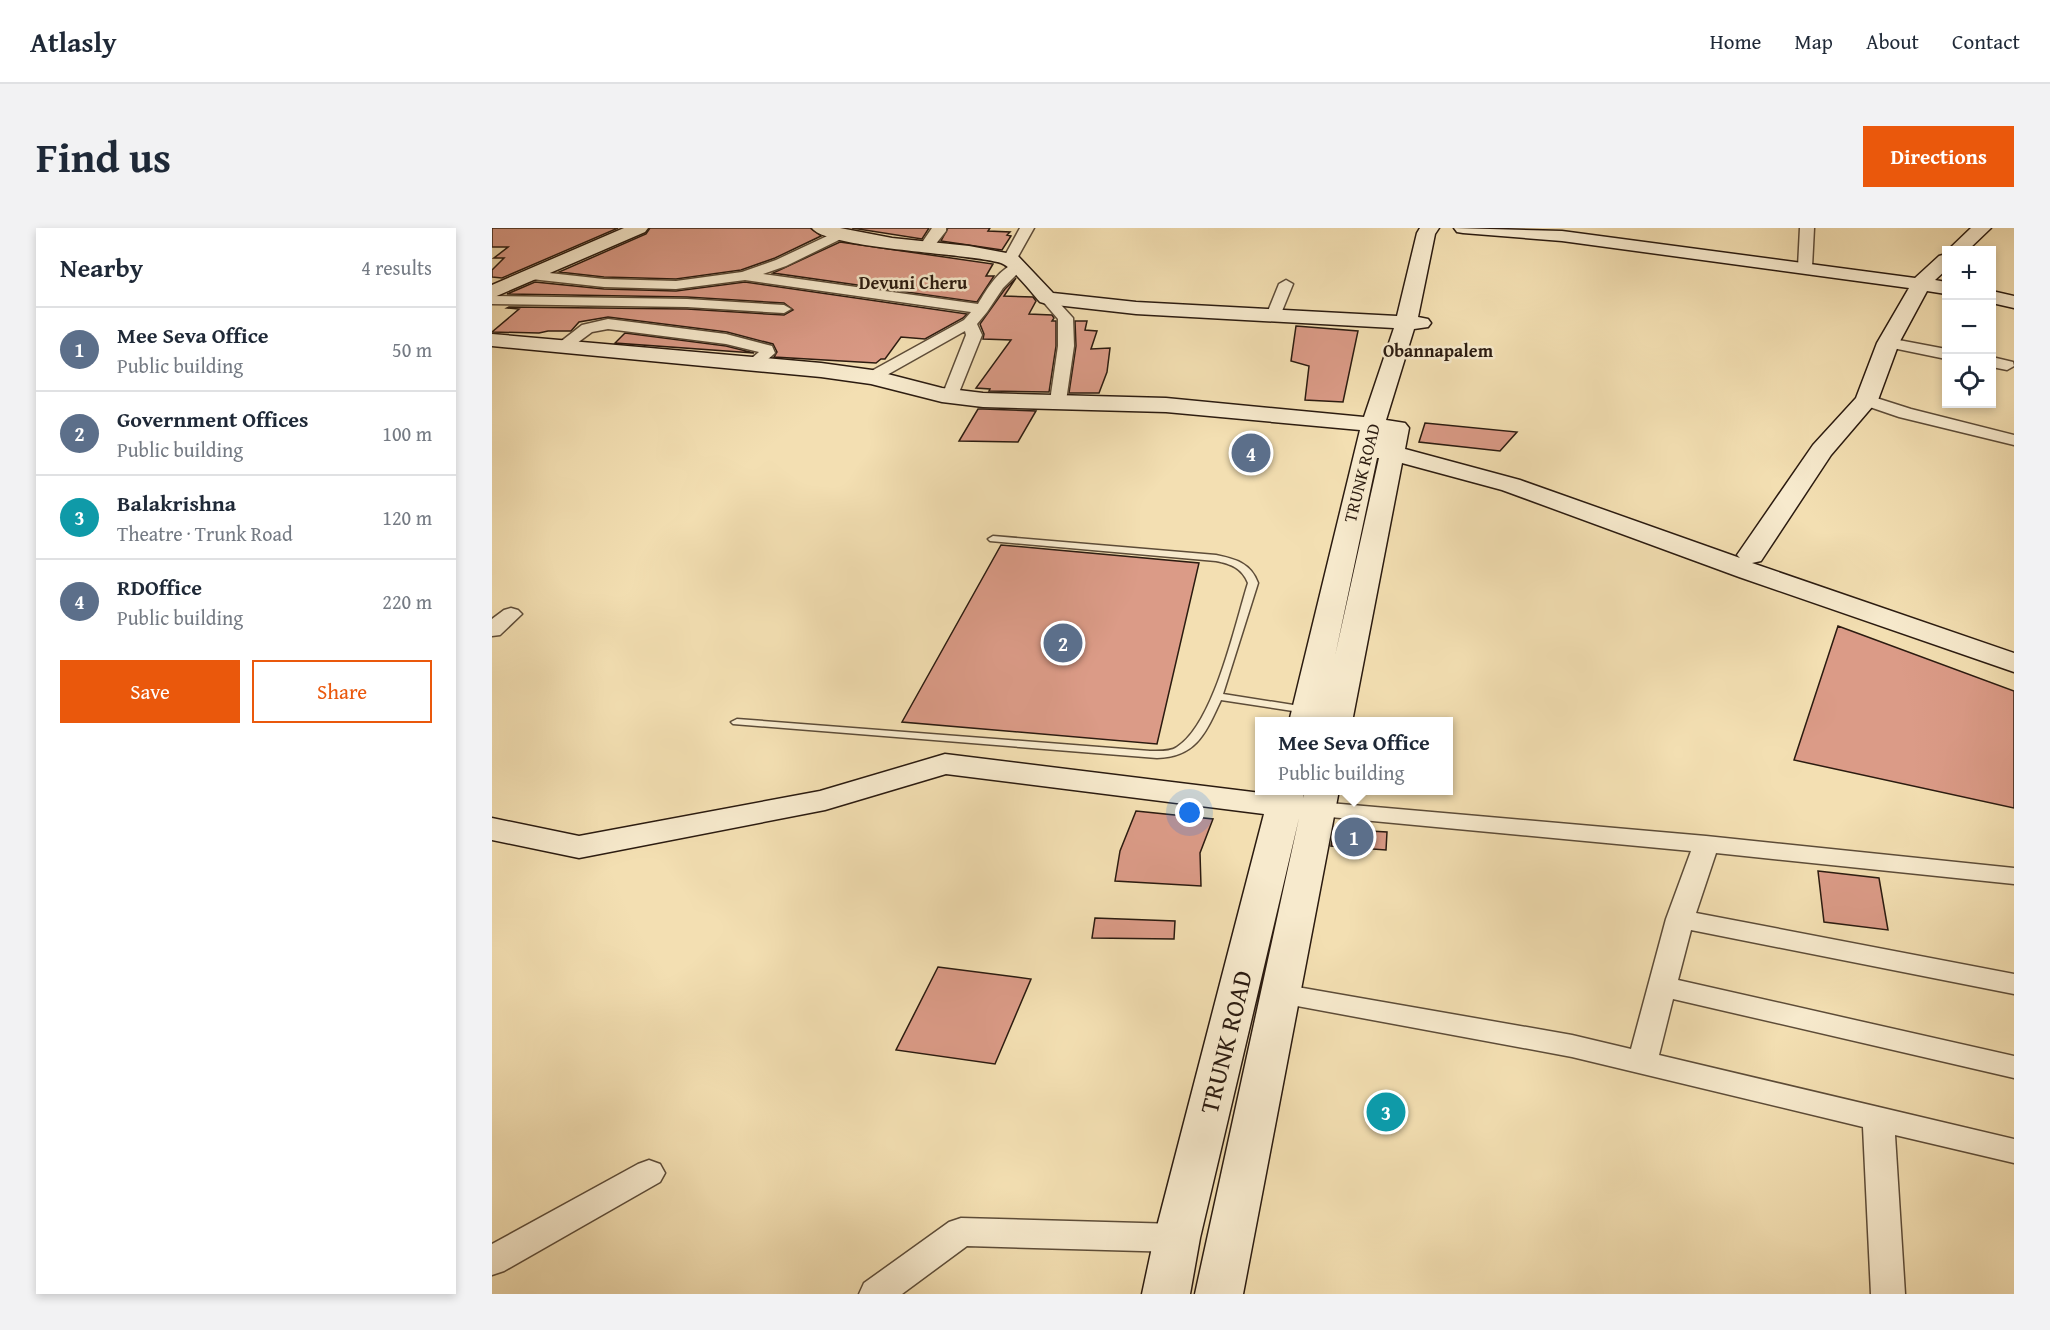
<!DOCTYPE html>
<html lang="en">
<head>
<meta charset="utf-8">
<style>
	:root { --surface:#fff; --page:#f2f2f3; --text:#1f2937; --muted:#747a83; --line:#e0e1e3; --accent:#ea580c }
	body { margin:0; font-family:"Gentium Book Plus",serif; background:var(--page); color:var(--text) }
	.controls { position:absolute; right:18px; top:18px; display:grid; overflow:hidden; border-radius:0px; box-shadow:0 3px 9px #0003 }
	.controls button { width:54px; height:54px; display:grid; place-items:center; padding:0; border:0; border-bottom:2px solid var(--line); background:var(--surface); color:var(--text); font:30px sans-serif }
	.you { position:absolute; left:698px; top:585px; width:21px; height:21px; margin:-15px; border:4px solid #fff; border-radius:50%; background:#1a73e8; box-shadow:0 0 0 9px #1a73e833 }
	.badge { display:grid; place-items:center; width:39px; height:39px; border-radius:50%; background:var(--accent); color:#fff; font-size:20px; font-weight:700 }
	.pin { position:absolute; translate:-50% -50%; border:3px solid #fff; box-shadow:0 2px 6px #0006 }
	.popup { position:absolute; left:763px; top:489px; width:198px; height:78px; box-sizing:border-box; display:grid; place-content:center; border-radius:0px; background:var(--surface); filter:drop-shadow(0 2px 4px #0005); font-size:20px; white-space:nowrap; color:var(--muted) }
	.popup b { font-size:22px; color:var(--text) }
	.popup::after { content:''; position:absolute; left:50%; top:100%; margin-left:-12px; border:12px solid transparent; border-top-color:var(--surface) }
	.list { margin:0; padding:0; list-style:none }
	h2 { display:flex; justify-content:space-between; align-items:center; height:78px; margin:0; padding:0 24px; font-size:26px }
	h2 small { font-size:20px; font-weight:400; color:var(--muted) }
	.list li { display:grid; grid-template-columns:39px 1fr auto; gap:18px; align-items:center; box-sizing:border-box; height:84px; padding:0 24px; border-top:2px solid var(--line) }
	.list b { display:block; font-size:22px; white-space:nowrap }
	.list p { margin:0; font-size:20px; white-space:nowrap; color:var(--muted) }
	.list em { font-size:20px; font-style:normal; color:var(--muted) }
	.actions { display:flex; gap:12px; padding:18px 24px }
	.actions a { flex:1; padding:14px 0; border:2px solid var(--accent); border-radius:0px; text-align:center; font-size:21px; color:var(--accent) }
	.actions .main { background:var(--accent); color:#fff }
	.icon { flex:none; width:33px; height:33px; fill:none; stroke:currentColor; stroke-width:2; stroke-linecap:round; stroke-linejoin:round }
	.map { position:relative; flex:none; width:1522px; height:1066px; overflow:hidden; border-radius:0px }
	header { display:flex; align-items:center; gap:36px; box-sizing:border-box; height:84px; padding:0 30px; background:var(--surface); border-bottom:2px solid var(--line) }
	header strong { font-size:28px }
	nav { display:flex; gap:33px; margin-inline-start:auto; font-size:21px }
	.intro { display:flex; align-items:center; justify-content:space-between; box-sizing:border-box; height:144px; padding:0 36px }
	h1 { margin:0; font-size:42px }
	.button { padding:15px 27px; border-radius:0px; background:var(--accent); color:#fff; font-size:21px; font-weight:700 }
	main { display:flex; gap:36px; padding:0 36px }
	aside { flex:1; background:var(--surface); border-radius:0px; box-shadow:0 3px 9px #0003 }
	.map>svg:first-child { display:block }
	.building { fill:#db9b87; stroke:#2b1b10; stroke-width:1.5 }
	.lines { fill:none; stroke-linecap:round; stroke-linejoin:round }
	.lane-casing { stroke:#5d4c38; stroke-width:3 }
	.street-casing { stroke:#5d4c38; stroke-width:3 }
	.secondary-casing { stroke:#2b1b10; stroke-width:3 }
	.lane { fill:#f7eacd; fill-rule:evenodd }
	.street { fill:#f7eacd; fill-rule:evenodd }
	.secondary { fill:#f7eacd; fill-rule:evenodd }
	.labels { text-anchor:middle; stroke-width:5; stroke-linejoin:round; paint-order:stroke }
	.far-neighbourhood-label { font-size:18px; font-weight:bold; fill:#2b1b10; stroke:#f7eacd }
	.far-street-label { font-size:18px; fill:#2b1b10; stroke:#f7eacd }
	.near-street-label { font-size:26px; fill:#2b1b10; stroke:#f7eacd }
</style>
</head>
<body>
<header>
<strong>Atlasly</strong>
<nav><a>Home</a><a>Map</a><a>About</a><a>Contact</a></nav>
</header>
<div class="intro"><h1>Find us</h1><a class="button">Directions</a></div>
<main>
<aside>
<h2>Nearby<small>4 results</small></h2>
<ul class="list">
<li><span class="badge" style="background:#5c6f8a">1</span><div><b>Mee Seva Office</b><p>Public building</p></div><em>50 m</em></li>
<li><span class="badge" style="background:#5c6f8a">2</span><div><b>Government Offices</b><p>Public building</p></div><em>100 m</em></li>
<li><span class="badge" style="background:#0f9aa8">3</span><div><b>Balakrishna</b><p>Theatre · Trunk Road</p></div><em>120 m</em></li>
<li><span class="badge" style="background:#5c6f8a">4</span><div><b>RDOffice</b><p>Public building</p></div><em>220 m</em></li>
</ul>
<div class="actions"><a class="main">Save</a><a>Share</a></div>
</aside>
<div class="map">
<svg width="1522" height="1066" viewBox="0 0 1522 1066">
	<rect width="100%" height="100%" fill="#f3dfb2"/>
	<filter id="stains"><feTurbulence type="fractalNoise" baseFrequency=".00333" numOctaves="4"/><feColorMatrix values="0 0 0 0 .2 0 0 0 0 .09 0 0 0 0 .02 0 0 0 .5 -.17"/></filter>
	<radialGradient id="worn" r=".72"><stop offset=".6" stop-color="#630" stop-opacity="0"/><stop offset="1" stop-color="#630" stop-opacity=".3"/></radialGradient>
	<!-- building -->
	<path class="building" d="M0 0H126L10 50 0 49V42L12 30H2L16 19H0Z
		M158 0H318L329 8 283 30 249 42 184 51 112 49 67 44 154 6Z
		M360 0H437L430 11Z
		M456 0H498L496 3 518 4 515 7 519 8 510 22 449 13Z
		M348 14 501 36 494 48H502L485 74 281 45Z
		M524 50 512 68 541 69 544 73 537 86 560 87 562 90 560 93H564V118L557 164 497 163 498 161 484 160 519 112 491 111 492 106 488 96 513 61Z
		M43 54 112 61 184 63 253 54 475 86 471 90 433 111 409 109 393 131H389L384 135 282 129 285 124 281 116 235 104 116 89 87 94 79 103H56L47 105 0 104 27 81 15 80 17 79 195 81 292 87 301 82 292 75 195 69 15 66Z
		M583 93H595L593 102 605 103 599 121 618 120 615 144 607 165H577L584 118Z
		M804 98 866 103 851 174 813 172 817 138 799 133Z
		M133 105 234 118 262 125 123 115Z
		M486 181H491L544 183 526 214 467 213Z
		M933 195 1025 204 1008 223 927 214Z
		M509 317 707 335 665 516 410 494Z
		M1346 398 1522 463V580L1302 532Z
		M644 583 721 591 708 625 709 658 623 653 628 623Z
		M842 601 895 604 894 622 839 618Z
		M1326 643 1387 650 1396 702 1332 694Z
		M603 690 683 693 682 711 600 710Z
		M446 739 539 751 503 836 404 822Z"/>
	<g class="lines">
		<!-- lane casing -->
		<g class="lane-casing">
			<path id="lane" d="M501 308 724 327C743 331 759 335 766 355L731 466 814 479 820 482 814 485 729 472C714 504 705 529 665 530L241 496 239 494 245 491 658 523C667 523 678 524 685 519 722 496 743 396 756 355 750 340 739 336 724 333L498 313 496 311Z"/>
		</g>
		<!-- street casing -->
		<g class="street-casing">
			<path id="street" d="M440 0H454V3L439 22H429L427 19Z
				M528 0H542L523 34H513L511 31Z
				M1308 0H1322L1320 39 1313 43 1306 39Z
				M348 2 355 6 353 9 294 38 271 46 486 76C495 61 507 40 525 35L532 39 511 60 495 84 485 96 490 107 464 172 458 173 450 168 474 107 473 103 386 152H374L372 149 374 146 472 92 479 84 253 52 184 61 112 59 39 51 32 47 39 43 112 51 184 53 250 44 284 32Z
				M794 52 801 56 788 88 781 92 776 91 774 88 787 56Z
				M555 66 560 67 581 90 582 118 574 173 566 178 558 173 566 118V91L548 70Z
				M0 68 195 71 292 77 299 81 292 85 195 79 0 76Z
				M116 91 234 106 280 118 283 125 268 138 262 140 254 135 267 124 234 116 116 101 100 104 77 121 71 123 63 118 90 97Z
				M1396 110 1454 121V131L1391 118 1388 115 1391 112Z
				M1500 129 1521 134 1522 138 1515 142 1500 139Z
				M1375 167 1419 181 1522 207V217L1407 189 1369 176 1367 172 1369 168Z
				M19 380 26 382 30 386 8 407 0 408V391L12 382Z
				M826 574 1214 608 1522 640V656L1224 625 1204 685 1522 746V766L1199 702 1186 752 1522 828V850L1181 771 1167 827 1522 911V935L1403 907 1413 1066H1379L1371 899 1080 829 778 773 774 766 778 759 788 756 1080 807 1139 821 1174 691 1199 623 817 587 814 582 817 577Z
				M157 932 168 936 173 945 168 954 12 1043 0 1047V1016L146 936Z
				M469 990 685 996 697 1000 702 1010 697 1020 685 1024 475 1018 410 1066H367L372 1055 457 994Z"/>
		</g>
		<!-- secondary casing -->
		<g class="secondary-casing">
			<path id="secondary" d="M132 0H156L153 4 0 70V57Z
				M320 0H348L400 10 477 18 525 27 561 65 644 74 905 88 925 5 928 0H947L943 6 926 89 936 91 939 95 936 99 922 101 894 192 913 195 917 200 913 221 1028 252 1248 330 1245 327 1321 217 1364 170 1385 115 1417 60 1070 13 971 5 965 4 962 0 1070 3 1423 50 1447 28 1454 26V42L1443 52 1454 54V66L1435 63 1407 115 1386 172 1339 227 1269 333 1260 335 1522 425V444L1247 349 1010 262 910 235 860 494H797L868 202 674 184 491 179 450 174 379 156 329 149 0 118V106L329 135 380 142 450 160 491 165 674 170 872 189 902 100 644 86 555 76 548 74C540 65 519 38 509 35 477 25 335 21 320 0ZM885 230H887L843 428Z
				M1479 0H1499L1476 22H1456Z
				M1500 63 1522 68V80L1500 75Z
				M453 526 777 566 778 562H812L811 570 813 562H847L751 1066H703L807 590 708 1010 698 1066H650L662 1010 772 586 454 546 333 582 87 630 0 612V590L87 608 328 563Z"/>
		</g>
		<!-- lane -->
		<use href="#lane" class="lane"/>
		<!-- street -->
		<use href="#street" class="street"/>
		<!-- secondary -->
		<use href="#secondary" class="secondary"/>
	</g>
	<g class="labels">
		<!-- far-neighbourhood labels -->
		<g class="far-neighbourhood-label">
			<text x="421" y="61">Devuni Cheru</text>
			<text x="946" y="129">Obannapalem</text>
		</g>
		<!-- far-street labels -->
		<g class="far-street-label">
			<text transform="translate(870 245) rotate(-76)" y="6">TRUNK ROAD</text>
		</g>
		<!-- near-street labels -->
		<g class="near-street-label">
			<text transform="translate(734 814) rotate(-76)" y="9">TRUNK ROAD</text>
		</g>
	</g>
	<rect width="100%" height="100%" filter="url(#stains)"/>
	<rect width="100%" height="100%" fill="url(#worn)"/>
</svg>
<div class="controls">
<button>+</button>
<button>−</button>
<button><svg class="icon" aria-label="locate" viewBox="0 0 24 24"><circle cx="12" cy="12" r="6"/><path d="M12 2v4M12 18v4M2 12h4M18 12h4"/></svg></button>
</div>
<div class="you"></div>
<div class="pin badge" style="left:862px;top:609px;background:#5c6f8a">1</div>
<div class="popup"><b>Mee Seva Office</b>Public building</div>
<div class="pin badge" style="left:571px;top:415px;background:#5c6f8a">2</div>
<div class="pin badge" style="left:894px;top:884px;background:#0f9aa8">3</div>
<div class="pin badge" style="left:759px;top:225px;background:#5c6f8a">4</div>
</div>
</main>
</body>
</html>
